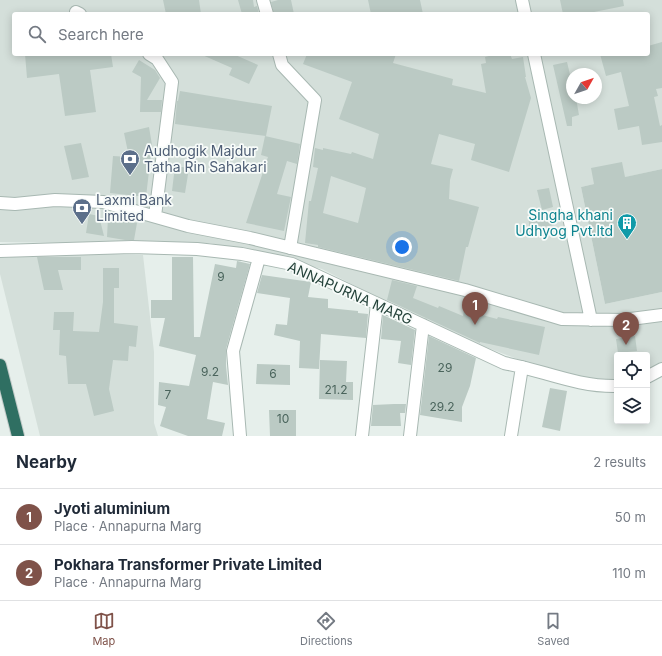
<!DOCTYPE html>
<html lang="en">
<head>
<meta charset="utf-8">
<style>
	:root { --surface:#fff; --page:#f6f6f7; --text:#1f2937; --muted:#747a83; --line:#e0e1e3; --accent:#7f5249 }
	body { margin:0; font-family:Inter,sans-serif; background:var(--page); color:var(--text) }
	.controls { position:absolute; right:12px; bottom:12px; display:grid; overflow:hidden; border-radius:4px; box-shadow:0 2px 10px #0003 }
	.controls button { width:36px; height:36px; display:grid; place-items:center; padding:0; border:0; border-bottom:1px solid var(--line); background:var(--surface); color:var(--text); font:20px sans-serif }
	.compass { position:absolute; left:566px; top:68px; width:36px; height:36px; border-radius:50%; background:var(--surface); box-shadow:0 2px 10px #0003; rotate:50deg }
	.you { position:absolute; left:402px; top:247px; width:14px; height:14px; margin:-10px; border:3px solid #fff; border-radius:50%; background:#1a73e8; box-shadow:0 0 0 6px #1a73e833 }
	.badge { display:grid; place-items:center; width:26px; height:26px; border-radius:50%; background:var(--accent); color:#fff; font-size:13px; font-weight:700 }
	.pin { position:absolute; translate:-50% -33px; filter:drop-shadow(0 1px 2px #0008) }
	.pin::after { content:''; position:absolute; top:21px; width:14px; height:12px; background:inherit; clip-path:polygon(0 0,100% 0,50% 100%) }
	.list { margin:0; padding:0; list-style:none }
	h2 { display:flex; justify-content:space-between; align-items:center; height:52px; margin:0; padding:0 16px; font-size:17px }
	h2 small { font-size:13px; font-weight:400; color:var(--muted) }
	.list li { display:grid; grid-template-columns:26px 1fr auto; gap:12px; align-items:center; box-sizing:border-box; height:56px; padding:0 16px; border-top:1px solid var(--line) }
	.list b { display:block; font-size:15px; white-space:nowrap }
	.list p { margin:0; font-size:13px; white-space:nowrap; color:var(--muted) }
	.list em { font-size:13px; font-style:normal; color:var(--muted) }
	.icon { flex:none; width:22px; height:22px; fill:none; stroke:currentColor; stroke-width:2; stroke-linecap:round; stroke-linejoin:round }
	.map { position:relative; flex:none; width:662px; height:436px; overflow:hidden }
	.search { position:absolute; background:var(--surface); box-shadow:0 2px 10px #0003; left:12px; right:12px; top:12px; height:44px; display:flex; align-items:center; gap:10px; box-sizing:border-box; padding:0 14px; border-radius:4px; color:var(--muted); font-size:15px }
	.sheet { height:164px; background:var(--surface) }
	nav { display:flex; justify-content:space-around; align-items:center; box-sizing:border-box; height:56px; border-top:1px solid var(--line); background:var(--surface); font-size:11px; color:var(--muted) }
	nav a { display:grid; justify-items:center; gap:2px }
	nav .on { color:var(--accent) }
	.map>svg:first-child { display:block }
	.built { fill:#d4dfda; fill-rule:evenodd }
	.building { fill:#bbcac4; fill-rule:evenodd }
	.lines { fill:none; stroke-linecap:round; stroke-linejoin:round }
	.minor-casing { stroke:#a8b8b2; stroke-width:14 }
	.highway-casing { stroke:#c2cac8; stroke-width:14 }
	.minor { stroke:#fff; stroke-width:12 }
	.highway { stroke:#2f6f62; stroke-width:12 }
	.labels { text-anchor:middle; stroke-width:3.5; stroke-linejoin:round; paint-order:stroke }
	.number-label { font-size:12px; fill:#4a645c }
	.service-label { font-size:14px; fill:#4e5e75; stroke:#f7fbf9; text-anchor:start }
	.culture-label { font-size:14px; fill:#0d838f; stroke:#f7fbf9; text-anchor:end }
	.street-label { font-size:14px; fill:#24423a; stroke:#f7fbf9 }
</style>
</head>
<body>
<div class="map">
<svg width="662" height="436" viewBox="0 0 662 436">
	<rect width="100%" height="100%" fill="#e6efeb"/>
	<!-- built -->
	<path class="built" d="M0 0H662V169L581 187 605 304 662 292V365L647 372V355H617V383L577 379 541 368 443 331 322 269 210 243 140 244 0 242ZM14 14H648V54H14ZM572 74H596V98H572Z
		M68 253 143 255 154 352V423L158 436H40L0 274V258Z"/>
	<!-- building -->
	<path class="building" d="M163 0H199L201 14H166Z
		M238 0H253L254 7 257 6 259 14H242Z
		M278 0H291L294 14H274L271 2Z
		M368 0H420L423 14H371Z
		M560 0H623L624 6 584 14H563Z
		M662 42V88L656 89 658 96 654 97 660 126 662 125V142L642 145 639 126 618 130 614 109 629 106 621 72 606 76 600 54H648V46Z
		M25 54H111L113 67 90 70 96 112 65 116 59 74 27 78Z
		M200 54H233L258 65 249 84 229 75 232 68Z
		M307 54H396L393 63 453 79 452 85 486 93 481 64 486 63 485 57 497 54H510L512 59 523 57 526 77H525L531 98 509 172 471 160 475 144 439 134 431 164 453 169 450 180 449 199 479 207 468 247H466L459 281 318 247V245L305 243 309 201H311L318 168 313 167 315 148 323 150V148L351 154 352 152 373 159 379 134 339 119 352 82 303 64ZM331 176 366 188 358 223 323 213Z
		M139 60 155 70 160 78 147 100H162L161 112H140L141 77 132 72Z
		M567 62 572 83V98H576L579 115 572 117V126H567L553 65Z
		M180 91 272 106 266 136 175 124 177 101H178Z
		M149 127 152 145 146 197 110 193 113 156 129 157 124 133Z
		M265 136 300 144 297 164 287 161 277 194 291 197 284 231 246 223 268 157 261 155Z
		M81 143 89 177 72 180 64 146Z
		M622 162 625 177 662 169V292L605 304 581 187 594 184 591 168Z
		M175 166 189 168 185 193 172 191Z
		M549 188 553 207 542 210 537 190Z
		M552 213 554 225 530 229 528 217Z
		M89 214 99 216 104 236 86 233Z
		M108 218 137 223 134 240H125L107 237Z
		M37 257H81V270H58L63 290H44Z
		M172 257H193L194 337H200L215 264 236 268 237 261 250 264 226 349V366L228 385 213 382 207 419 225 423 222 436H188L160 426 166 407 158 405 159 382 189 386 196 355 159 346 165 318H151V300H172Z
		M103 268H119V288H114V323L138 326 136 347 129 346 128 361 113 360 109 389 114 411 94 416 86 384H68L66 356 59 355 60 330H53L54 312H74L73 331 99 332 103 302Z
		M262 275 311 282 308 297 328 299V308L358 311V313L368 314 366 338 321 334 319 369 299 368 300 341 274 335 276 324 287 325 290 298 257 293Z
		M392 280 417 286 413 298 438 308 439 306 463 316 464 310 497 319 498 317 545 327 539 355 480 342V343L387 300Z
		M383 315 415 330 411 365 398 363 401 341 381 339Z
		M429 336 476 358 470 386 462 407V422L420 415Z
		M635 336 637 351 618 353 616 339Z
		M320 360 347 361 346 382H353V400L319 399Z
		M257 364 290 365V385L256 384Z
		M550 388 567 391 560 431 542 427Z
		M394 404H406L405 413H400L401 426H371L373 405Z
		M269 410H296V436H270Z"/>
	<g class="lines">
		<!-- minor casing -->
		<g class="minor-casing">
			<path id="minor" d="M263 0 267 14
				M522 0 525 14
				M76 12 80 14
				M149 54 157 59 172 82 155 216
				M279 54 282 65 315 100 290 248
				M534 54 591 320
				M0 203 15 204 55 200 103 202 188 226 250 238 465 290 562 319 623 320 662 315
				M0 251 132 247 197 249 242 254 292 264 504 363C542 370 577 387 617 386
				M647 377 662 369
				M240 436 233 351 259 258
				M362 436 377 304
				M410 436 423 325
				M511 436 522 367"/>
		</g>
		<!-- highway casing -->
		<g class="highway-casing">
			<path id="highway" d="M0 365 18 436"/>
		</g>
		<!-- minor -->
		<use href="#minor" class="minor"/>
		<!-- highway -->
		<use href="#highway" class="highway"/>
	</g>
	<!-- icons -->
	<defs>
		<g id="bank-pin" transform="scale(1)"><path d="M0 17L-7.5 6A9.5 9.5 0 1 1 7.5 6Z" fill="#5c6f8a" stroke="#f7fbf9"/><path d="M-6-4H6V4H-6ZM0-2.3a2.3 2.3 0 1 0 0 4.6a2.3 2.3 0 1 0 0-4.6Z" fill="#fff"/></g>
		<g id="building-pin" transform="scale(1)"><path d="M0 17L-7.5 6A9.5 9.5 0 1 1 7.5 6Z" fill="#0f9aa8" stroke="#f7fbf9"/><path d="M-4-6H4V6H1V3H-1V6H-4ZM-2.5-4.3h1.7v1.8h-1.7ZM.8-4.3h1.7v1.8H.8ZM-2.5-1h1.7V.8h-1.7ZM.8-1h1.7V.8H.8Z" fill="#fff"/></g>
	</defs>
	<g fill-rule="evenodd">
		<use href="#bank-pin" x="130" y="159"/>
		<use href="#bank-pin" x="82" y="208"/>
		<use href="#building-pin" x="627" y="223"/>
	</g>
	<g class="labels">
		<!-- number labels -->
		<g class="number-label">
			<text x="221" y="281">9</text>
			<text x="445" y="372">29</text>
			<text x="210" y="376">9.2</text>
			<text x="273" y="378">6</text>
			<text x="336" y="394">21.2</text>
			<text x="168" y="399">7</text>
			<text x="442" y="411">29.2</text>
			<text x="283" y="423">10</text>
		</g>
		<!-- service labels -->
		<g class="service-label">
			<text x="144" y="156">Audhogik Majdur<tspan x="144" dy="16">Tatha Rin Sahakari</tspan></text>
			<text x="96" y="205">Laxmi Bank<tspan x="96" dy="16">Limited</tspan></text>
		</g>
		<!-- culture labels -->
		<g class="culture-label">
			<text x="613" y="220">Singha khani<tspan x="613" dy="16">Udhyog Pvt.ltd</tspan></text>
		</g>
		<!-- street labels -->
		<g class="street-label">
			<text transform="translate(350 293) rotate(24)" y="5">ANNAPURNA MARG</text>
		</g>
	</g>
</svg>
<div class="controls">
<button><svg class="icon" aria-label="locate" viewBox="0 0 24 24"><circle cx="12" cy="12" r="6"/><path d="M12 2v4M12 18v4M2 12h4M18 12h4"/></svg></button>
<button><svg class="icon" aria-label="layers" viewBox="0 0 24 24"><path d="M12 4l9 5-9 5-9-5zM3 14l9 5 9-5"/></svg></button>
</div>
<svg class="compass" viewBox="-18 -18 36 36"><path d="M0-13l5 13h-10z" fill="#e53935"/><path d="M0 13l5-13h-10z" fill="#747a83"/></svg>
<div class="you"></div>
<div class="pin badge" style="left:475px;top:325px">1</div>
<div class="pin badge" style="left:626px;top:345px">2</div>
<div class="search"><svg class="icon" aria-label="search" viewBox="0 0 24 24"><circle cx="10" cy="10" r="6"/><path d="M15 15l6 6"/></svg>Search here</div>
</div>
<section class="sheet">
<h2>Nearby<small>2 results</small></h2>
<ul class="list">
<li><span class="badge">1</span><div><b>Jyoti aluminium</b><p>Place · Annapurna Marg</p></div><em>50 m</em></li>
<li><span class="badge">2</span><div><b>Pokhara Transformer Private Limited</b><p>Place · Annapurna Marg</p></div><em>110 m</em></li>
</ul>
</section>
<nav>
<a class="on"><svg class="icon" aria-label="map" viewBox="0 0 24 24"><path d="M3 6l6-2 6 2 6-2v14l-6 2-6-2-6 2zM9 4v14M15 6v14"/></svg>Map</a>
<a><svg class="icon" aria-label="directions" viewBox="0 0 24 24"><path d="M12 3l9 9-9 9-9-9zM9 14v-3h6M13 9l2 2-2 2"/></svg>Directions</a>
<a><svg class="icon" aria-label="saved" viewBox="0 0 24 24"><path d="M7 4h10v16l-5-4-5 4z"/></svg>Saved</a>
</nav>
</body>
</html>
